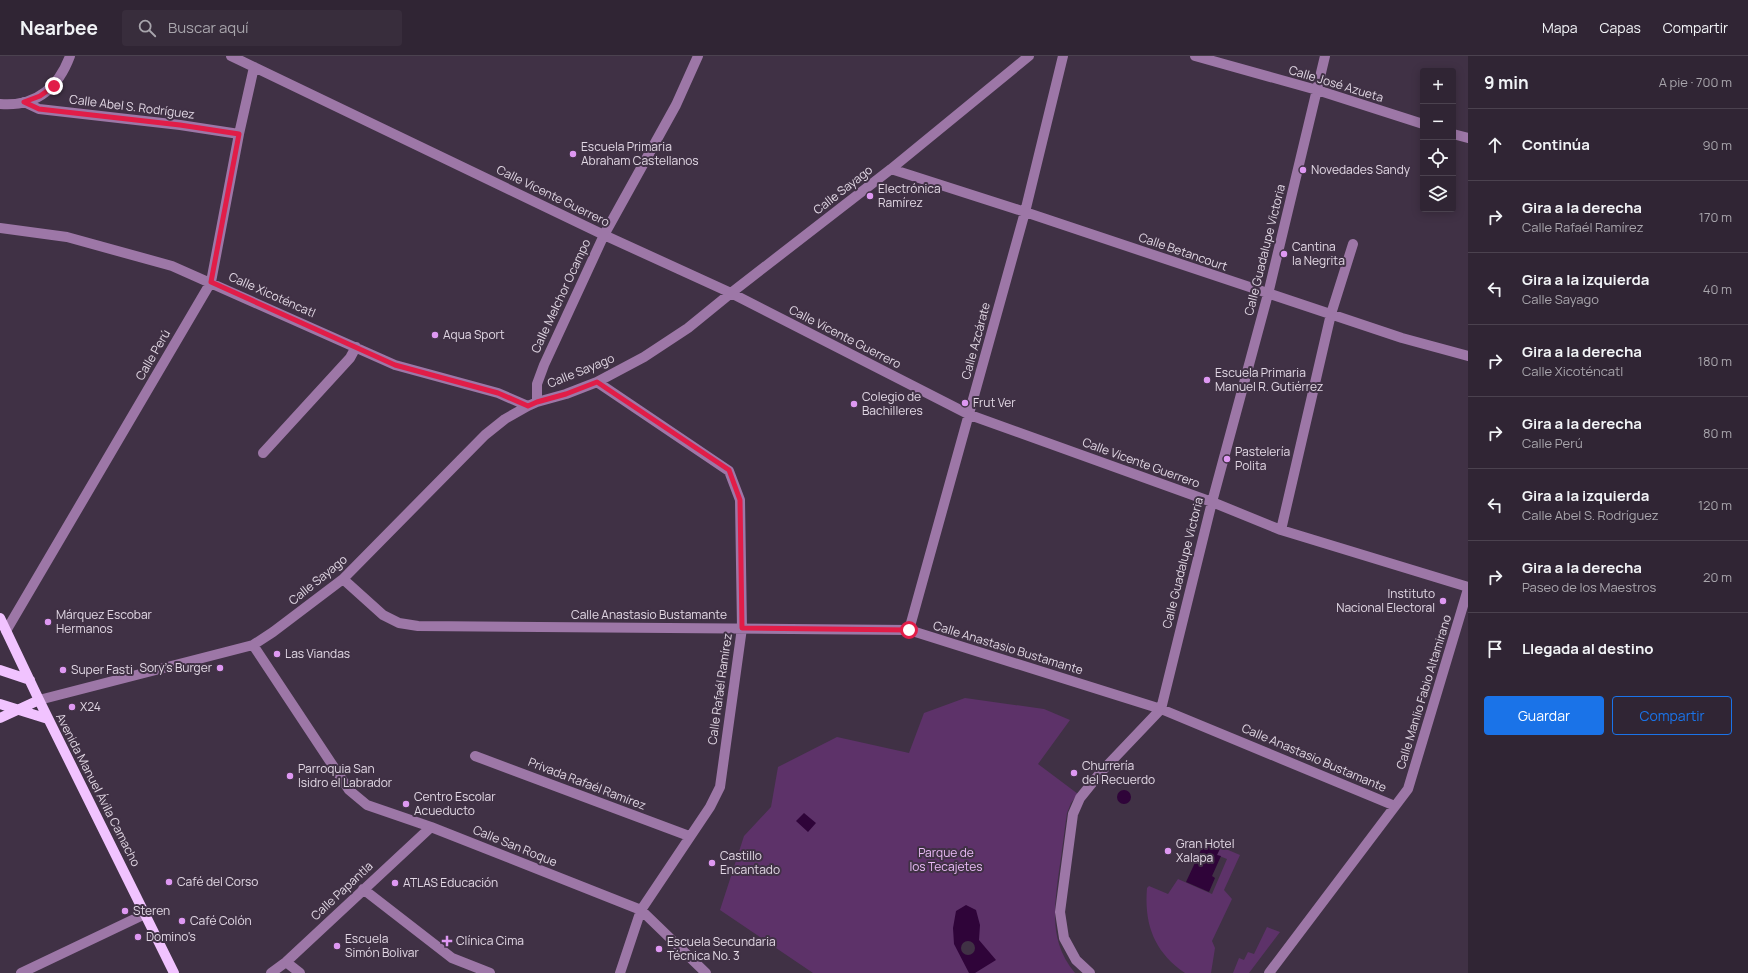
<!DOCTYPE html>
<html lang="es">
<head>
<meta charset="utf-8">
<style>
	:root { --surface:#302534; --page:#382d3c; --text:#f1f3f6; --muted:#a8a5ac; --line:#4b424f; --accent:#1a73e8 }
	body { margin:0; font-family:Manrope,sans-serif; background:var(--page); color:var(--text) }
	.controls { position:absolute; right:12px; top:12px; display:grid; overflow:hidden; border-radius:4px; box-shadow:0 2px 10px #0003 }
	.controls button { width:36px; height:36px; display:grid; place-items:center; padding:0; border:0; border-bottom:1px solid var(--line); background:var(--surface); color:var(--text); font:20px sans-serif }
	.stop { position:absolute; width:12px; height:12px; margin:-9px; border:3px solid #e11d48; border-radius:50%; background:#fff }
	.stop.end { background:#e11d48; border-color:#fff; box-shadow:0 1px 4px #0008 }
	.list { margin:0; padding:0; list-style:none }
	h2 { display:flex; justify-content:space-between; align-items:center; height:52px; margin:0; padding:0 16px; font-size:17px }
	h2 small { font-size:13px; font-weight:400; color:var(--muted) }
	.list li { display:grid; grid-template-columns:26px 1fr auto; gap:12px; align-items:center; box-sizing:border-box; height:72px; padding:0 16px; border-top:1px solid var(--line) }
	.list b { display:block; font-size:15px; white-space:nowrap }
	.list p { margin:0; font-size:13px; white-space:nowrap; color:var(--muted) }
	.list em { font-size:13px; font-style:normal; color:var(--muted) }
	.actions { display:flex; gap:8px; padding:12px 16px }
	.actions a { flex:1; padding:9px 0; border:1px solid var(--accent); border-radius:4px; text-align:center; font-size:14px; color:var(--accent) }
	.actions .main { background:var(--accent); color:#fff }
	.icon { flex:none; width:22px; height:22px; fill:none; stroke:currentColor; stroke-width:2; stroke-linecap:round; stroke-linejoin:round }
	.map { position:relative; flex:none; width:1468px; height:917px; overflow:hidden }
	header { display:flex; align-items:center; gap:24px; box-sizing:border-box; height:56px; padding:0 20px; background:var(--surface); border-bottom:1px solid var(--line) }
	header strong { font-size:19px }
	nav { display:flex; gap:22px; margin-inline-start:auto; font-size:14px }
	.search { width:280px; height:36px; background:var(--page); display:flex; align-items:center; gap:10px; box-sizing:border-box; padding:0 14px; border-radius:4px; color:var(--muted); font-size:15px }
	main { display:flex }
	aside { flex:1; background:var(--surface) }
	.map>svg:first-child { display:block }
	.green { fill:#5d3269 }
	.water { fill:#2f0439 }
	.pier { fill:#403145 }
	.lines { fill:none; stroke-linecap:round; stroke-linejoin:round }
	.minor { stroke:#9d77a7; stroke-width:10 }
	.major { stroke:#f1c3ff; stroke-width:10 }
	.route { stroke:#e11d48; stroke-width:5 }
	.poi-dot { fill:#de98f2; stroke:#403145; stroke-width:1.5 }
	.labels { text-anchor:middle; stroke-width:4; stroke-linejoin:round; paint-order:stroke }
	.street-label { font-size:12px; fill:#e1d7e4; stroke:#403145 }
	.poi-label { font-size:12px; fill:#e1d7e4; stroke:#403145; text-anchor:start }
	.park-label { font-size:12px; fill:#e9bbf6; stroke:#403145 }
</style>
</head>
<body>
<header>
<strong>Nearbee</strong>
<div class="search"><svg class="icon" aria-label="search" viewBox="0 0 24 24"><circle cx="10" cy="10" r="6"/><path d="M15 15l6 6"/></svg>Buscar aquí</div>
<nav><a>Mapa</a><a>Capas</a><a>Compartir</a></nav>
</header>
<main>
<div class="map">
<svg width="1468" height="917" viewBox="0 0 1468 917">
	<rect width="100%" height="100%" fill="#403145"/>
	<!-- green -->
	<path class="green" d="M965 642 1044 653 1070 664 1038 708 1078 738 1071 747 1067 757C1064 777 1062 796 1059 815 1054 852 1049 886 1075 917H813L720 854 744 780 771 751 778 711 837 681 909 697 924 657Z
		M1221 791 1240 799 1224 834 1232 843 1212 885 1215 892 1211 917H1185C1154 896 1144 868 1147 832L1149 830 1168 838 1178 823 1212 838 1227 803 1217 799Z
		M1267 871 1280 876 1249 917H1233L1239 902 1244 904 1248 896 1254 898Z"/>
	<!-- water -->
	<path class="water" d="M1117 741a7 7 0 1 1 14 0a7 7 0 1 1-14 0Z
		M804 757 816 767 808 776 796 765Z
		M1206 783 1221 790 1217 799 1221 800 1212 820 1215 822 1209 836 1186 826Z
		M966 849 976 854 980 869 979 884 996 904 975 917H969L954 888 953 872 956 855Z"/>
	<!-- pier -->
	<path class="pier" d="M961 892a7 7 0 1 1 14 0a7 7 0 1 1-14 0Z"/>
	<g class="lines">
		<!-- minor -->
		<path class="minor" d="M231 0 604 179 731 237 970 359 1212 446 1281 474 1468 531
			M1195 0 1317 34 1423 68
			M24 46 39 53 180 69 239 78
			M0 48C36 51 58 32 70 0
			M1453 78 1468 82
			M891 113 1025 156 1402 282 1468 300
			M0 172 67 181 172 210 395 309 498 337 528 350
			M597 326 729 415 740 444 742 572 720 731 710 751 641 854 620 917
			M537 346V328L544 309 604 179 676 49 698 0
			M263 397 350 302 356 291
			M1281 474 1331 258 1353 188
			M343 523 383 559 399 567 418 570 909 574 1161 653 1395 750
			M909 574 1025 156 1063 0
			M6 575 211 226 239 78 254 11
			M253 589 349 734 367 749 431 771 641 854 706 917
			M39 644 253 589 273 576 343 523 485 379 505 363 528 350 537 346 566 338 597 326 644 301 688 272 731 237 891 113 1029 0
			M475 700 689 780
			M363 833 452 902 490 917
			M286 906 300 917
			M21 917 145 858
			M271 917 286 906 431 771
			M1090 917 1076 904 1064 882 1060 856 1073 758 1080 742 1101 716 1161 653 1212 446 1268 238 1325 0
			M1269 917 1408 733 1468 533"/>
		<!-- major -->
		<path class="major" d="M0 562 39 644 174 917
			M0 614 30 624
			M0 648 48 663
			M0 662 39 644"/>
	</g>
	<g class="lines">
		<!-- route -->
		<path class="route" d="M54 30 40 40 24 46 39 53 180 69 239 78 211 226 395 309 498 337 528 350 537 346 566 338 597 326 729 414 740 444 742 572 909 574"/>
	</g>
	<!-- markers -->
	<g class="poi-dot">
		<circle cx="573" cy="98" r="4"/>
		<circle cx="1303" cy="114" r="4"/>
		<circle cx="870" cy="140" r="4"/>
		<circle cx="1284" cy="198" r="4"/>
		<circle cx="435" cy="279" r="4"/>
		<circle cx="1207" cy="324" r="4"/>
		<circle cx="965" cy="347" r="4"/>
		<circle cx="854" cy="348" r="4"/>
		<circle cx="1227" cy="403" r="4"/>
		<circle cx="1443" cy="545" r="4"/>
		<circle cx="48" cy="566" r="4"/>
		<circle cx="277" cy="598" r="4"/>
		<circle cx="220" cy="612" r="4"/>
		<circle cx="63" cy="614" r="4"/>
		<circle cx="72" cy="651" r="4"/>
		<circle cx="1074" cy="717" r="4"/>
		<circle cx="290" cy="720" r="4"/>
		<circle cx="406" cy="748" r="4"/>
		<circle cx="1168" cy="795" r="4"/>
		<circle cx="712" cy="807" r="4"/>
		<circle cx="169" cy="826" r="4"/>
		<circle cx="395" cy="827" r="4"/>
		<circle cx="125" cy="855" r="4"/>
		<circle cx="182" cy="865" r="4"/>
		<circle cx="138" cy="881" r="4"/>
		<path d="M445 879h4v4h4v4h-4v4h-4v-4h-4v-4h4z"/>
		<circle cx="337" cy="890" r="4"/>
		<circle cx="659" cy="893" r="4"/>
	</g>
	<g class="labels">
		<!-- street labels -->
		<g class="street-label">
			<text transform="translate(1336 28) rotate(17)" y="4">Calle José Azueta</text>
			<text transform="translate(132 51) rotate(7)" y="4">Calle Abel S. Rodríguez</text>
			<text transform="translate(843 134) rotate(-38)" y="4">Calle Sayago</text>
			<text transform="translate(553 140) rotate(26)" y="4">Calle Vicente Guerrero</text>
			<text transform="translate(1265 194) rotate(-76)" y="4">Calle Guadalupe Victoria</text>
			<text transform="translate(1183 196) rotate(19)" y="4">Calle Betancourt</text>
			<text transform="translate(272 239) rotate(24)" y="4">Calle Xicoténcatl</text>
			<text transform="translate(561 240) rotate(-65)" y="4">Calle Melchor Ocampo</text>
			<text transform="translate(845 281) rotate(27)" y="4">Calle Vicente Guerrero</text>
			<text transform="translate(976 285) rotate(-75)" y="4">Calle Azcárate</text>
			<text transform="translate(153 299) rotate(-60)" y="4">Calle Perú</text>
			<text transform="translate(581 315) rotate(-22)" y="4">Calle Sayago</text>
			<text transform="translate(1141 407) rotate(20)" y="4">Calle Vicente Guerrero</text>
			<text transform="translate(1183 507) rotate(-76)" y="4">Calle Guadalupe Victoria</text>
			<text transform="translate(318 524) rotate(-39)" y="4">Calle Sayago</text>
			<text x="649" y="563">Calle Anastasio Bustamante</text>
			<text transform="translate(1008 592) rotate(17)" y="4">Calle Anastasio Bustamante</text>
			<text transform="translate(720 633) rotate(-82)" y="4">Calle Rafaél Ramírez</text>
			<text transform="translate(1424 636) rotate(-73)" y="4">Calle Manlio Fabio Altamirano</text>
			<text transform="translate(1314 702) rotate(23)" y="4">Calle Anastasio Bustamante</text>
			<text transform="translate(587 728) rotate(21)" y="4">Privada Rafaél Ramírez</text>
			<text transform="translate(98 734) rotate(63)" y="4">Avenida Manuel Ávila Camacho</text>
			<text transform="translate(515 790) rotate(22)" y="4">Calle San Roque</text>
			<text transform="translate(342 835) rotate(-43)" y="4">Calle Papantla</text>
		</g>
		<!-- poi labels -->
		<g class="poi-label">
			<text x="581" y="95">Escuela Primaria<tspan x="581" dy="14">Abraham Castellanos</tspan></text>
			<text x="1311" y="118">Novedades Sandy</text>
			<text x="878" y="137">Electrónica<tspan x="878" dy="14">Ramírez</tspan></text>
			<text x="1292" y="195">Cantina<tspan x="1292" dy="14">la Negrita</tspan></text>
			<text x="443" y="283">Aqua Sport</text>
			<text x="1215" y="321">Escuela Primaria<tspan x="1215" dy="14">Manuel R. Gutiérrez</tspan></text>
			<text x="862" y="345">Colegio de<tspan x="862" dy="14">Bachilleres</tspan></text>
			<text x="973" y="351">Frut Ver</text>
			<text x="1235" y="400">Pastelería<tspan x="1235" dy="14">Polita</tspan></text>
			<text x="1435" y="542" text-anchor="end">Instituto<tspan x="1435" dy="14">Nacional Electoral</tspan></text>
			<text x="56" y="563">Márquez Escobar<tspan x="56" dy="14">Hermanos</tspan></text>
			<text x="285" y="602">Las Viandas</text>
			<text x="212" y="616" text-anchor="end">Sory's Burger</text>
			<text x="71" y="618">Super Fasti</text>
			<text x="80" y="655">X24</text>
			<text x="1082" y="714">Churrería<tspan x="1082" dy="14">del Recuerdo</tspan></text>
			<text x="298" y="717">Parroquia San<tspan x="298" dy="14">Isidro el Labrador</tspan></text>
			<text x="414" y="745">Centro Escolar<tspan x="414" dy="14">Acueducto</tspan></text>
			<text x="1176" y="792">Gran Hotel<tspan x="1176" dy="14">Xalapa</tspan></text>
			<text x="720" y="804">Castillo<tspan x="720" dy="14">Encantado</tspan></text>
			<text x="177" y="830">Café del Corso</text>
			<text x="403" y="831">ATLAS Educación</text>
			<text x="133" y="859">Steren</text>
			<text x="190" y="869">Café Colón</text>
			<text x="146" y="885">Domino's</text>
			<text x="345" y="887">Escuela<tspan x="345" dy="14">Simón Bolivar</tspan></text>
			<text x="456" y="889">Clínica Cima</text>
			<text x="667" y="890">Escuela Secundaria<tspan x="667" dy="14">Técnica No. 3</tspan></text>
		</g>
		<!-- park labels -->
		<g class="park-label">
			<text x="946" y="801">Parque de<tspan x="946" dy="14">los Tecajetes</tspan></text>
		</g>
	</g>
</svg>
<div class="controls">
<button>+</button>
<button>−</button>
<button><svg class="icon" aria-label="locate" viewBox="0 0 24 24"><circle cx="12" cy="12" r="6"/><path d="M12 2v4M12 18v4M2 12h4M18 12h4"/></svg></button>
<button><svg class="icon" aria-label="layers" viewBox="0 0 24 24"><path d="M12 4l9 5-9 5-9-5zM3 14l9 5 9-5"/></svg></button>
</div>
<div class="stop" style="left:909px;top:574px"></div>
<div class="stop end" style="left:54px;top:30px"></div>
</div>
<aside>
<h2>9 min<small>A pie · 700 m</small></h2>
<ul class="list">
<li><svg class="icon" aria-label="ahead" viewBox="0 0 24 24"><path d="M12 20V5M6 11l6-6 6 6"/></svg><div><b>Continúa</b></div><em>90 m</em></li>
<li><svg class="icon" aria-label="right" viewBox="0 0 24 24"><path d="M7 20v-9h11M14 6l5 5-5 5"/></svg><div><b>Gira a la derecha</b><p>Calle Rafaél Ramírez</p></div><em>170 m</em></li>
<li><svg class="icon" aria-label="left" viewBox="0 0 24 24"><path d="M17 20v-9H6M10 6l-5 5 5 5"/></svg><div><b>Gira a la izquierda</b><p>Calle Sayago</p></div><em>40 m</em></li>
<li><svg class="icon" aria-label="right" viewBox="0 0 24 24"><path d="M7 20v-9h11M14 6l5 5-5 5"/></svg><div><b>Gira a la derecha</b><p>Calle Xicoténcatl</p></div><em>180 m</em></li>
<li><svg class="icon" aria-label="right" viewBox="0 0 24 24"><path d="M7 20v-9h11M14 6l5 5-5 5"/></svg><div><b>Gira a la derecha</b><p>Calle Perú</p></div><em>80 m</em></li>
<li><svg class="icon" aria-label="left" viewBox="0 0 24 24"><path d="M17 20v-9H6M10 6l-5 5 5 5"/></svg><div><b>Gira a la izquierda</b><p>Calle Abel S. Rodríguez</p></div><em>120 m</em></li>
<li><svg class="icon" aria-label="right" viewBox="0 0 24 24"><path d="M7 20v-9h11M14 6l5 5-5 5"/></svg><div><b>Gira a la derecha</b><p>Paseo de los Maestros</p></div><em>20 m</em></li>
<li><svg class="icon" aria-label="arrive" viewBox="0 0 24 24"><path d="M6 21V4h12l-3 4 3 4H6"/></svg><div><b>Llegada al destino</b></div></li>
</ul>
<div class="actions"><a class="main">Guardar</a><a>Compartir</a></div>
</aside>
</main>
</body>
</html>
